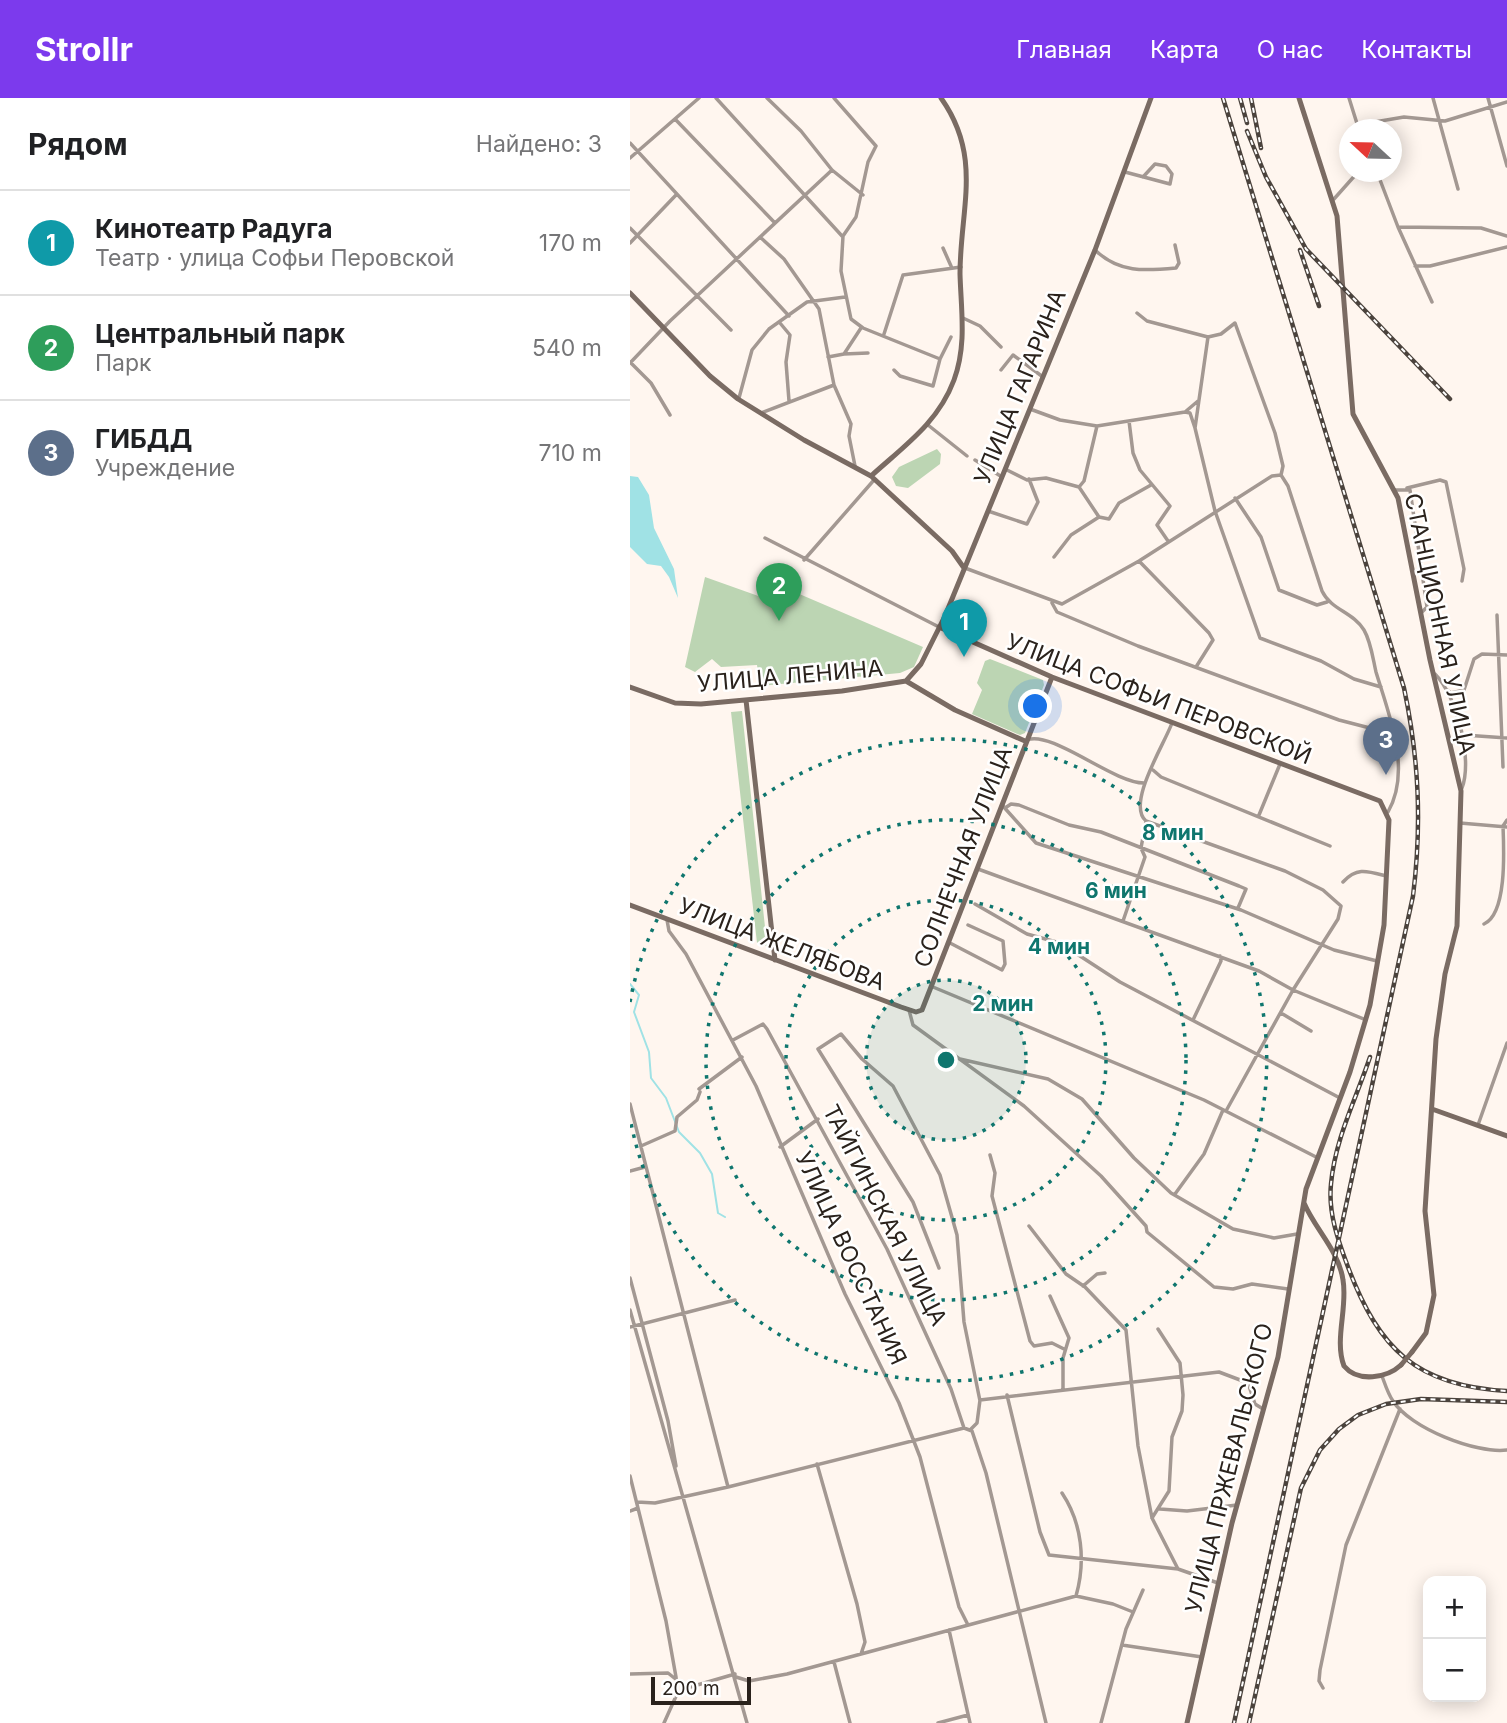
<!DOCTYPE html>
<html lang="ru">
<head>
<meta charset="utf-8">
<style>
	:root { --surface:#fff; --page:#f6f6f6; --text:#202124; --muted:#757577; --line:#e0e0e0; --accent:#7c3aed }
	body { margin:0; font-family:Inter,sans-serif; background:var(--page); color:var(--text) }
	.controls { position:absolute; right:21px; bottom:21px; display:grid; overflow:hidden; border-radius:14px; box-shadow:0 4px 18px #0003 }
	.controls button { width:63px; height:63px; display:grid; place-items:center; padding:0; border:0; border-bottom:2px solid var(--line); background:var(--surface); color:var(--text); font:35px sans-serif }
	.compass { position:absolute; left:709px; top:21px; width:63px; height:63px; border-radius:50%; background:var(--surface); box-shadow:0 4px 18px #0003; rotate:292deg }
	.scale { position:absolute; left:21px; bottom:18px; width:100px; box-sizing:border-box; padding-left:7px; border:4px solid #2a221c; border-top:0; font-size:19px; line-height:24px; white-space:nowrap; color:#2a221c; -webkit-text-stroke:5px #fff; paint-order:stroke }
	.you { position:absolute; left:406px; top:609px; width:24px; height:24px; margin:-18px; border:5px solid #fff; border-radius:50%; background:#1a73e8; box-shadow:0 0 0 10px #1a73e833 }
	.badge { display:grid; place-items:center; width:46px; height:46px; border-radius:50%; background:var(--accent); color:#fff; font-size:23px; font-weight:700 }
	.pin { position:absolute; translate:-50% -58px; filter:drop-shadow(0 2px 4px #0008) }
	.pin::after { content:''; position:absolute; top:37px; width:24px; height:21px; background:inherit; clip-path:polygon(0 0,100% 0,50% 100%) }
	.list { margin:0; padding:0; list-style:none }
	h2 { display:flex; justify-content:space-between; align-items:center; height:91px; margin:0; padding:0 28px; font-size:30px }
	h2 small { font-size:23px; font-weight:400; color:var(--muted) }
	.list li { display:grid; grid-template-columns:46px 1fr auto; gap:21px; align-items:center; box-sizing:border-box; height:105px; padding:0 28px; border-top:2px solid var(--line) }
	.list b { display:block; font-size:26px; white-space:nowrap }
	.list p { margin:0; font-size:23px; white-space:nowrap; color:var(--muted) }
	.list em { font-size:23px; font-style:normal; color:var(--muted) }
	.map { position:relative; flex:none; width:877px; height:1625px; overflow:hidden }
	header { display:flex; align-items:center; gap:42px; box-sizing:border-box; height:98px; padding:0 35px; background:var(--accent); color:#fff }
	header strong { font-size:33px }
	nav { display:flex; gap:38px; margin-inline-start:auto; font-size:24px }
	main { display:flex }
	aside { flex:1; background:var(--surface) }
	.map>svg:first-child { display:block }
	.green { fill:#bcd5b3 }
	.water { fill:#a0e2e5 }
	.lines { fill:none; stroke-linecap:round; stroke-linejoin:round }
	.stream { stroke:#a0e2e5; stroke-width:2 }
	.street { stroke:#a39892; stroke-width:3.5 }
	.secondary { stroke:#7a6b63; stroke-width:5 }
	.rail-casing { stroke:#4b433d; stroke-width:4.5 }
	.rail { stroke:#fff; stroke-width:2; stroke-dasharray:5; stroke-linecap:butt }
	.secondary-bridge { stroke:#7a6b63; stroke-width:5 }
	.ring { fill:none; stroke:#0f766e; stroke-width:3.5; stroke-dasharray:3.5 7 }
	.labels { text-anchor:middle; stroke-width:5; stroke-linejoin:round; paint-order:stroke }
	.street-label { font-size:23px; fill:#2a221c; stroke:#fff }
	.centre { fill:#0f766e; stroke:#fff; stroke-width:3.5 }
	.ring-label { font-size:21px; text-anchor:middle; font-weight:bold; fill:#0f766e; stroke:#fff; stroke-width:5; stroke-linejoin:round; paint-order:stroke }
</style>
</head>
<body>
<header>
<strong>Strollr</strong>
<nav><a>Главная</a><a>Карта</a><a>О нас</a><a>Контакты</a></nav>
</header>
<main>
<aside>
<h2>Рядом<small>Найдено: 3</small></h2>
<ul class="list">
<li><span class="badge" style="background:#0f9aa8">1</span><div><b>Кинотеатр Радуга</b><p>Театр · улица Софьи Перовской</p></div><em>170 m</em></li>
<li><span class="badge" style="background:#2e9e5b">2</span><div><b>Центральный парк</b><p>Парк</p></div><em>540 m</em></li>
<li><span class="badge" style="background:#5c6f8a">3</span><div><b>ГИБДД</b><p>Учреждение</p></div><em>710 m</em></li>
</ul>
</aside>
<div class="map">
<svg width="877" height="1625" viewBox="0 0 877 1625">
	<rect width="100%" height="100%" fill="#fff6ef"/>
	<!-- green -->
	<path class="green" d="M307 351 311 356 310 366 278 390 266 388 262 379 269 369Z
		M75 479 145 504 153 489 293 549 284 569 270 575 130 588 127 567 91 569 82 561 65 574 55 569Z
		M360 561 413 582 414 587 395 635 390 637 342 616 352 592 347 585 355 563Z
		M112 613 137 848 127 845 101 614Z"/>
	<!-- water -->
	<path class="water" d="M0 378 8 379 19 397 24 430 44 471 48 500 39 479 31 468 17 466 0 449Z"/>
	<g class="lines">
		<!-- stream -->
		<path class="stream" d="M0 886 9 897 4 914 19 954 21 980 36 1000 49 1034 70 1055 82 1076 88 1115 95 1119"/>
		<!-- street -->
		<path class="street" d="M86 0 212 138
			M137 0 171 33 202 72 233 97
			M204 0 246 48 238 64 226 119 213 138 211 173 221 221 233 230 310 261 321 239
			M719 0 729 32
			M803 0 828 91
			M858 0 877 68
			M45 21 145 125
			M727 27 774 19 815 23 877 4
			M0 45 159 218
			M0 60 69 0
			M495 74 540 86 542 76 536 68 525 66 513 79
			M747 74 768 129 802 204
			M704 101 728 74
			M768 129 851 130 877 138
			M0 130 101 232
			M130 139 154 161 189 211 204 287 221 326 219 338 225 368
			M0 145 46 97
			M313 150 321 168
			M465 152C489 175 514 173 546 170L549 165 545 147
			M785 168H800L877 149
			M507 215 517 223 578 239
			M333 220 350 228 371 249
			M150 225 160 237 156 264 159 303
			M254 236 273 177 331 169
			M214 256 238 255
			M198 259 214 256 231 230
			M0 264 21 285 40 317
			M0 265 40 223 202 72
			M264 272 270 278 303 288 310 261
			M371 272 383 257 413 279
			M109 300 122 252 139 231 177 204 215 199
			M400 311 430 322 467 328 555 314 568 303
			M555 314 560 315 565 330 578 239 591 236 605 225 645 335 653 368 651 377 658 388 692 493C701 512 723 514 734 532 741 544 743 561 746 574 759 617 782 672 758 714
			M131 315 204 287
			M499 323 503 355 510 372 540 408 527 427 538 443
			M298 327 337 358
			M565 330 585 413 630 540 691 563 724 581 751 589
			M345 362 372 379
			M375 371 397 382 416 380 449 389 469 419 479 421 489 405 521 387
			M449 389 454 383 467 328
			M777 390 810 382 816 384 834 471 832 483
			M764 392H780L797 509 791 515
			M605 400 631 439 649 492 687 507 697 504
			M358 413 397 426 408 404 399 381
			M135 440 309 529
			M424 459 441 437 469 419
			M174 462 244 382
			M509 463 579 535 583 542 566 569
			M335 470 432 506 509 463 642 378 651 377
			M422 505 427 514 508 548 709 622 763 636
			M867 517 873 669
			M805 576C827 598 843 661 832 690
			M817 592 821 595 834 592 844 561 852 556 877 557
			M834 637 877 640
			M397 642C422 632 483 685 514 685
			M523 672 531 679 700 748
			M372 707 406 745 611 812 704 852 747 863
			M375 710 381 706 389 707 439 727 471 734 609 788 616 791 608 810
			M629 717 650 666
			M516 723 655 773 693 792 711 808 708 821 663 892 596 1013
			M830 725 877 729
			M348 771 629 873 663 892 736 922
			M713 784C727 769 737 773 756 778
			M345 806 397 836 430 845 490 884 710 1000
			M37 822 39 833 56 856 126 988 215 1196 269 1305 290 1359 329 1509 338 1527
			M493 823 515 759 511 750 516 723C496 706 534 647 542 625
			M854 826C877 816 874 753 873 728L877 722
			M320 845 372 872 375 866 373 843 338 827
			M303 889 574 1002 688 1060
			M279 912 283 927 394 1008 471 1078 516 1128 517 1134 584 1189 603 1191 622 1186 658 1191
			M651 915 681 933
			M563 922 591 863 590 858
			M103 942 133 926 137 931 257 1151 321 1291 334 1330
			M330 961 418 981 452 1001 504 1060 541 1095 603 1131 644 1140 667 1136
			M69 991 112 959
			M0 1006 98 1389
			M848 1027 877 945
			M11 1048 45 1033 47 1019 67 1002 70 994
			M150 1049 188 1021
			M360 1057 365 1075 362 1098 400 1243 404 1248 422 1245 434 1251
			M0 1073 15 1069
			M545 1096 574 1056 593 1012
			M399 1128 436 1176 455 1189 496 1232 508 1348 522 1420 548 1471 588 1485
			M309 1170 283 1104 188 951 211 936 232 961 263 988 310 1077 327 1137 334 1224 350 1303
			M0 1180 38 1323 46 1368
			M453 1188 467 1176 475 1175
			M420 1198 439 1240 433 1260V1291
			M0 1212 117 1625
			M0 1229 105 1202
			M752 1278C755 1286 758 1296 763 1303 780 1330 846 1356 877 1352
			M377 1297 410 1434 419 1457 548 1471
			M340 1332 347 1325 350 1302 589 1274 618 1285 625 1306 633 1311
			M187 1366 227 1506 235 1544 231 1556
			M0 1378 36 1523 46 1579 47 1596 34 1625
			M432 1395C452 1425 456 1463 446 1498
			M7 1404 25 1405 98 1389 334 1330 342 1333 356 1375 416 1625
			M530 1411 557 1413 607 1407
			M0 1413 8 1410
			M522 1420 539 1393 542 1339 552 1313 553 1297 550 1265 528 1231
			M319 1532 340 1625
			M492 1547 572 1559
			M204 1564 220 1625
			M0 1576 38 1575 57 1590 105 1576
			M106 1579 119 1583 157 1576 446 1498 483 1506 503 1514
			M693 1590 689 1583 690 1572 716 1447 770 1311
			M308 1625 338 1617
			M471 1625 496 1531 513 1492"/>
		<!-- secondary -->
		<path class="secondary" d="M669 0 707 118 723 316 768 400 800 562 831 693 827 828 815 876 806 941 795 1113 804 1197 796 1235 782 1254
			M0 195 80 278 108 301 174 342 241 378 322 453 334 470
			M241 378C274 348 308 325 324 282 337 247 331 212 330 176 330 111 353 59 311 0
			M309 529 422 579 750 703 759 722 754 827 740 907 720 974 676 1091 648 1259 602 1425 557 1625
			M276 583 291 566 315 518 465 152 521 0
			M0 589 45 605 71 606 212 593 276 583 325 612 395 643
			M116 602 145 862
			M0 807 271 909 286 914 292 912 422 579
			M802 1011 877 1038
			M674 1105C685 1131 709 1153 713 1182 718 1209 704 1242 714 1268 728 1285 757 1280 771 1267"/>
		<!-- rail casing -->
		<g class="rail-casing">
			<path id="rail" d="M593 0 774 590C789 661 792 726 783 798L604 1625
				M610 0 617 25
				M621 0 631 50
				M617 33 636 79 676 151 820 301
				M670 152 689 208
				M740 959C726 1001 705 1041 701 1086 698 1115 708 1142 718 1169 749 1251 786 1288 877 1293
				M619 1625 671 1390 690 1352 709 1331 728 1317 756 1306 791 1301 877 1304"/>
		</g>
		<!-- rail -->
		<use href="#rail" class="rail"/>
		<!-- secondary-bridge -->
		<path class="secondary-bridge" d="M771 1267 782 1254"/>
	</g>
	<!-- distance rings -->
	<circle cx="316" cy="962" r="80" fill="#0f766e" fill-opacity=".12"/>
	<g class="ring">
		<circle cx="316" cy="962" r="80"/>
		<circle cx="316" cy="962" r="160"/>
		<circle cx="316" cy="962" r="240"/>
		<path d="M0 904A321 321 0 1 1 0 1020"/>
	</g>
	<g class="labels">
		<!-- street labels -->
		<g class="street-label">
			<text transform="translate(390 289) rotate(-68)" y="8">УЛИЦА ГАГАРИНА</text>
			<text transform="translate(810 526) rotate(78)" y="8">СТАНЦИОННАЯ УЛИЦА</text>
			<text transform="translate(160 578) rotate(-5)" y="8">УЛИЦА ЛЕНИНА</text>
			<text transform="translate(529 601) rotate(21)" y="8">УЛИЦА СОФЬИ ПЕРОВСКОЙ</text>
			<text transform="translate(333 759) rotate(-69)" y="8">СОЛНЕЧНАЯ УЛИЦА</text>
			<text transform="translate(152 846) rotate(21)" y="8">УЛИЦА ЖЕЛЯБОВА</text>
			<text transform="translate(255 1117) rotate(63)" y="8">ТАЙГИНСКАЯ УЛИЦА</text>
			<text transform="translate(221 1160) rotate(65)" y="8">УЛИЦА ВОССТАНИЯ</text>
			<text transform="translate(599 1370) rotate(-76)" y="8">УЛИЦА ПРЖЕВАЛЬСКОГО</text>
		</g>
	</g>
	<circle cx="316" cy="962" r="10" class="centre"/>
	<g class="ring-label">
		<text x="543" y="742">8 мин</text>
		<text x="486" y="800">6 мин</text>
		<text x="429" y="856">4 мин</text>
		<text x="373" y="913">2 мин</text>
	</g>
</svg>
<div class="controls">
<button>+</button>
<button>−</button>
</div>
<svg class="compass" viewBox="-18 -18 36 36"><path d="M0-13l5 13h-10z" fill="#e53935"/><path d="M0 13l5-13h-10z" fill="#757577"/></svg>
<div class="scale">200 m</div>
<div class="you"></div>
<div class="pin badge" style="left:334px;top:559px;background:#0f9aa8">1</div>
<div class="pin badge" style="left:149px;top:523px;background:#2e9e5b">2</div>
<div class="pin badge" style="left:756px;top:677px;background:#5c6f8a">3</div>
</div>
</main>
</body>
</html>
